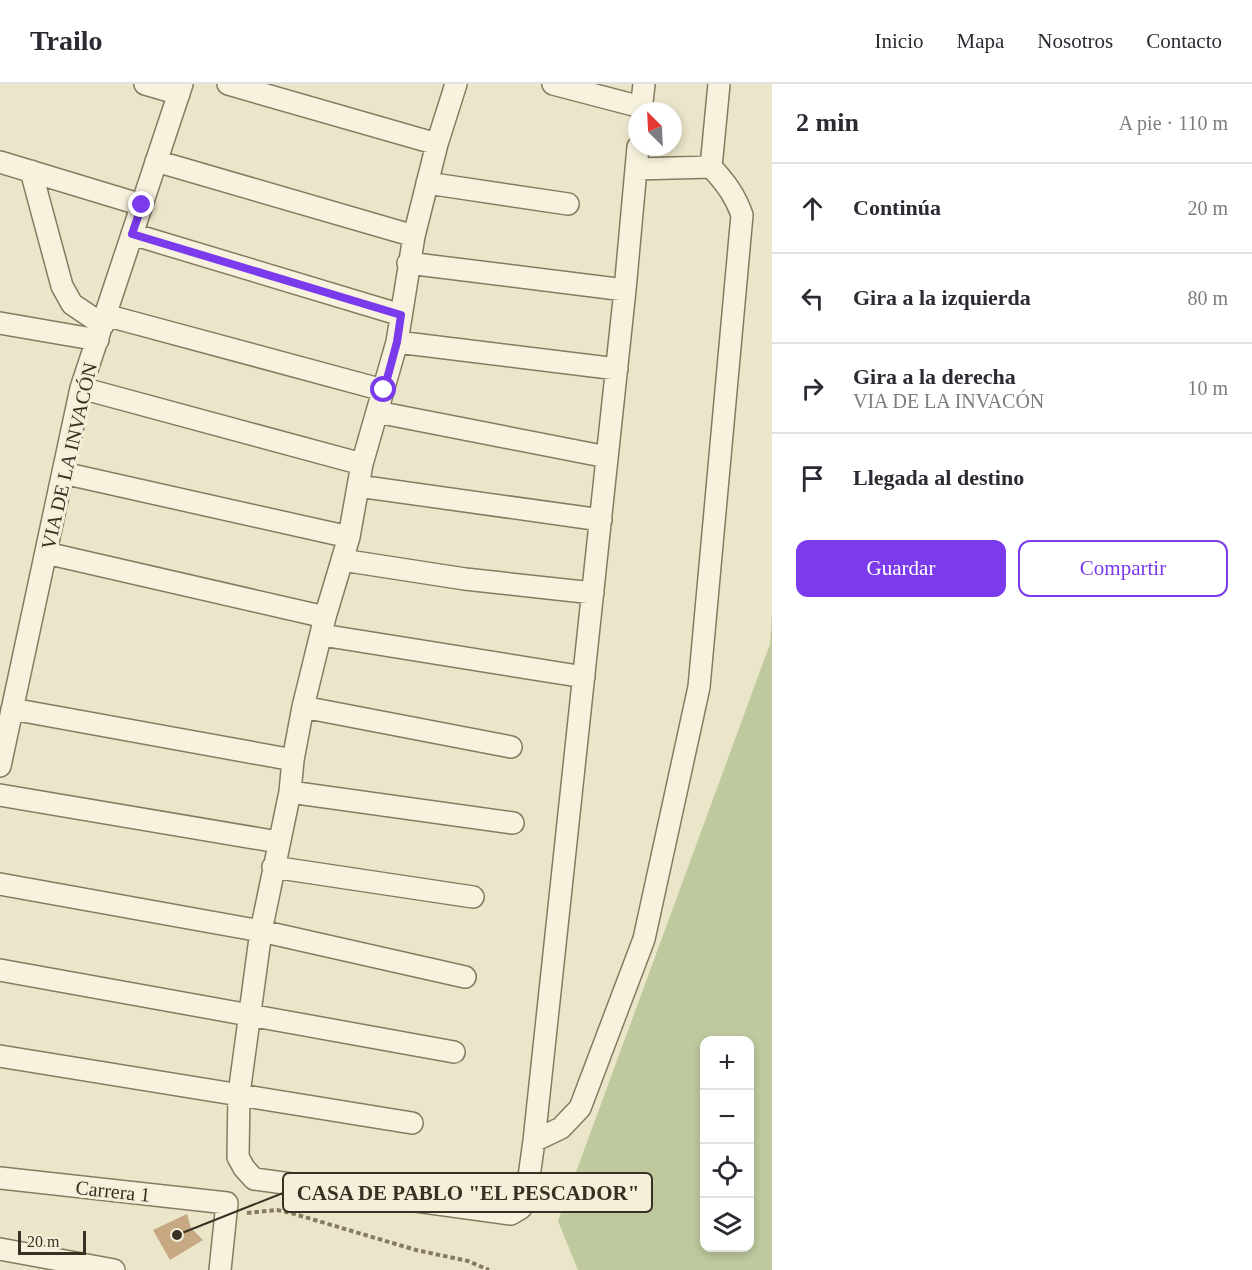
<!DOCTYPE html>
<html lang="es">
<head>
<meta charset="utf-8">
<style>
	:root { --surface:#fff; --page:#f2f2f3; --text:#2b2b33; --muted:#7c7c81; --line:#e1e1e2; --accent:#7c3aed }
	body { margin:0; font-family:"Times New Roman",serif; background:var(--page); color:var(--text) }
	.controls { position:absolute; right:18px; bottom:18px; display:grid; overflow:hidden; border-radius:12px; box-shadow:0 3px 9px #0003 }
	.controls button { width:54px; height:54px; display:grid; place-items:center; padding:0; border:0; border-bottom:2px solid var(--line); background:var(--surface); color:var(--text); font:30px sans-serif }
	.compass { position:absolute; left:628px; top:18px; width:54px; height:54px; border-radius:50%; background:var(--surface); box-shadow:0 3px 9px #0003; rotate:336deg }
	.scale { position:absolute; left:18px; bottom:15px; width:68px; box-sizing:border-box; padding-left:6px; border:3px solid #383022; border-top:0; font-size:16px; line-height:21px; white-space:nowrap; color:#383022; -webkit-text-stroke:4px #f3efd9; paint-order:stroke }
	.stop { position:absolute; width:18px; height:18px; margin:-14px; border:4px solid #7c3aed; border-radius:50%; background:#fff }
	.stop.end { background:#7c3aed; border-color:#fff; box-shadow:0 2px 6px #0008 }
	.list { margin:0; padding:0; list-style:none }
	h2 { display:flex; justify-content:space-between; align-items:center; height:78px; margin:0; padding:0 24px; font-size:26px }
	h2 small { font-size:20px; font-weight:400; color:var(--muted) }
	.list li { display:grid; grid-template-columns:39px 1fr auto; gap:18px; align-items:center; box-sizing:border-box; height:90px; padding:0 24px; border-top:2px solid var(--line) }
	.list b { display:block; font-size:22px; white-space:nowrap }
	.list p { margin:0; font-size:20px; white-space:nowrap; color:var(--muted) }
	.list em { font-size:20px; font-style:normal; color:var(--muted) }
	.actions { display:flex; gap:12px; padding:18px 24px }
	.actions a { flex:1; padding:14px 0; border:2px solid var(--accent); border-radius:12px; text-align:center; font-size:21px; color:var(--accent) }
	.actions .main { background:var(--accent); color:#fff }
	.icon { flex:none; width:33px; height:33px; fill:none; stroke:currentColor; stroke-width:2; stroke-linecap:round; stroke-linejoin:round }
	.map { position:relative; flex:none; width:772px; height:1186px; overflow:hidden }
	header { display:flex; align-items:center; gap:36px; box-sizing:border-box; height:84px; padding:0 30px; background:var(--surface); border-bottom:2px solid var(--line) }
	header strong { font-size:28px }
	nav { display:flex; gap:33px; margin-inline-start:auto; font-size:21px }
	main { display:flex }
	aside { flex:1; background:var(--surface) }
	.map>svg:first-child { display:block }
	.green { fill:#bec99e; fill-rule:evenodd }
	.building { fill:#c6a883 }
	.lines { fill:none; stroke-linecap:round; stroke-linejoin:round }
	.minor-casing { stroke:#867a60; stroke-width:24 }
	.path { stroke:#867a60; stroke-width:4; stroke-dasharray:4.5 3; stroke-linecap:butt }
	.minor { stroke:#f6f2dd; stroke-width:21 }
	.route { stroke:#7c3aed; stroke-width:8 }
	.labels { text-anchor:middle; stroke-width:6; stroke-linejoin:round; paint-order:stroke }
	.street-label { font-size:20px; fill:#383022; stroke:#f3efd9 }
	.leader { fill:none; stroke:#383022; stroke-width:2 }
	.callout-dot { fill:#383022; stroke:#f3efd9; stroke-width:2 }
	.callout { fill:#f3efd9; stroke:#383022; stroke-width:2 }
	.callout-label { font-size:21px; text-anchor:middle; font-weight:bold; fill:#383022 }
</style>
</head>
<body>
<header>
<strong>Trailo</strong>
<nav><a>Inicio</a><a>Mapa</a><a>Nosotros</a><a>Contacto</a></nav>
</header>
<main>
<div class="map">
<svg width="772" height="1186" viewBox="0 0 772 1186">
	<rect width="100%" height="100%" fill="#ebe6ca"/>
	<!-- green -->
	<path class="green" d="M772 530V1186H578L558 1137 770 560ZM704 956H750V1164H704Z"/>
	<!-- building -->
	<path class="building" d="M187 1130 191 1144 203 1156 170 1176 153 1146Z"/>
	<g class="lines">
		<!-- minor casing -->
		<g class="minor-casing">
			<path id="minor" d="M145 0 179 10
				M228 0 437 60
				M456 0 437 60 414 152 397 258 362 380 349 453 325 533 303 623 293 676 290 708 261 847 239 1010 238 1073 244 1084 254 1095 511 1130 521 1124 528 1100 534 1057 625 206 638 63
				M553 0 641 23
				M641 27 644 0
				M156 77 414 152
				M0 78 142 121
				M636 85 711 83 719 0
				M31 87 62 202 72 220 103 241
				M427 99 568 120
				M132 150 401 231
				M408 179 625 206
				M105 231 383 306
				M0 239 98 256
				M397 258 617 285
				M81 304 362 380
				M377 328 607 373
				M63 389 349 453
				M358 402 601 436
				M46 469 325 533
				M342 476 465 495 593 509
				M322 551 584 593
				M303 623 511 663
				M12 625 293 676
				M0 682 81 304 182 0
				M290 708 513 739
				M0 711 278 758
				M273 783 473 813
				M0 800 261 847 465 893
				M0 886 454 968
				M0 972 412 1039
				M534 1057 561 1044 580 1024 644 855 699 603 742 131C735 111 725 98 711 83
				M0 1094 227 1119 220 1186
				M0 1165 114 1186"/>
		</g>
		<!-- path -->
		<path class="path" d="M247 1129 277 1126 291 1129 416 1166 468 1177 489 1186"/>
		<!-- minor -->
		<use href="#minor" class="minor"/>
	</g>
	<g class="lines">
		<!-- route -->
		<path class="route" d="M142 121 132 150 401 231 397 258 384 306"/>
	</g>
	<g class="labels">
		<!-- street labels -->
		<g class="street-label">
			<text transform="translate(69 372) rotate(-77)" y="7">VIA DE LA INVACÓN</text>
			<text transform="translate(113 1107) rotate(6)" y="7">Carrera 1</text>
		</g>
	</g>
	<!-- callouts -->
	<path class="leader" d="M177 1151L283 1109"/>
	<circle class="callout-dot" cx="177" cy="1151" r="6"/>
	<rect class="callout" x="283" y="1089" width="369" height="39" rx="6"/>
	<g class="callout-label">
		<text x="468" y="1116">CASA DE PABLO "EL PESCADOR"</text>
	</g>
</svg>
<div class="controls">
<button>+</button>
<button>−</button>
<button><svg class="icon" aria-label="locate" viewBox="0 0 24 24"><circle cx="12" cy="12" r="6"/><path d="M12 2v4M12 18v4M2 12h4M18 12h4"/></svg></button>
<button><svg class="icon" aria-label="layers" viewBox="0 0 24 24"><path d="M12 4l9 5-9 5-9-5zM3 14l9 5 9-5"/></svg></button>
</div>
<svg class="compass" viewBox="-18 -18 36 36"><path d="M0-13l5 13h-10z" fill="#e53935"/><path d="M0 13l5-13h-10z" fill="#7c7c81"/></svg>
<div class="scale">20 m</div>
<div class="stop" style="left:384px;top:306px"></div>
<div class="stop end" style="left:142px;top:121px"></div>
</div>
<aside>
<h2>2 min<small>A pie · 110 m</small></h2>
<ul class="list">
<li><svg class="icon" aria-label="ahead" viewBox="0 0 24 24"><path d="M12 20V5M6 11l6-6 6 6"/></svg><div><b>Continúa</b></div><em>20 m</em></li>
<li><svg class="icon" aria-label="left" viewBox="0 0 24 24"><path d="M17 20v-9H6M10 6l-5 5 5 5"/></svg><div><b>Gira a la izquierda</b></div><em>80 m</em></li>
<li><svg class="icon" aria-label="right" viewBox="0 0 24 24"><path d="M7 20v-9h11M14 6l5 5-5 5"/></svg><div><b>Gira a la derecha</b><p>VIA DE LA INVACÓN</p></div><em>10 m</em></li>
<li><svg class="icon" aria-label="arrive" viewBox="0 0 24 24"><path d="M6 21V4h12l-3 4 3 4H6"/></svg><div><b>Llegada al destino</b></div></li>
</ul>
<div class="actions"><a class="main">Guardar</a><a>Compartir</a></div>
</aside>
</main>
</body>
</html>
